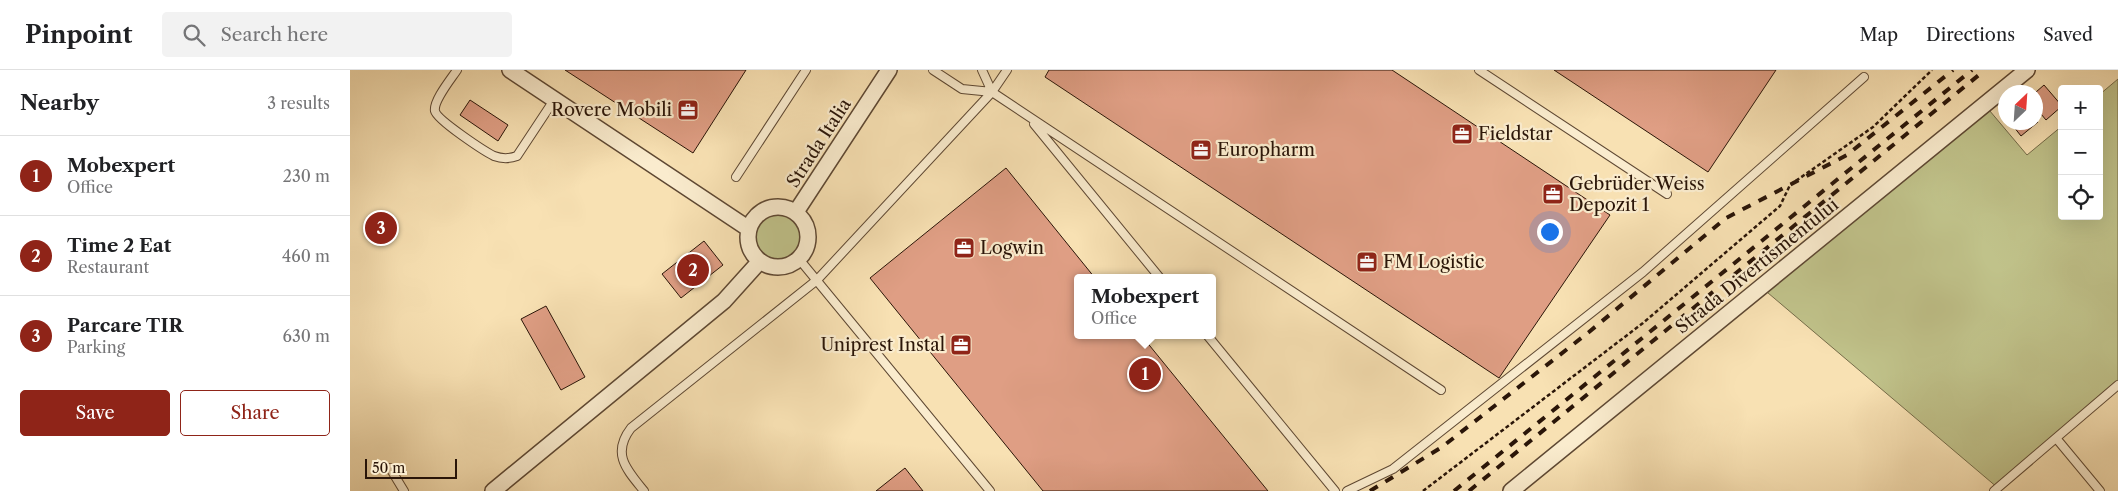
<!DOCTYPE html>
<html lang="en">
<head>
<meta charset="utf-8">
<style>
	:root { --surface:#fff; --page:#f2f2f2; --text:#202124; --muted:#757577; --line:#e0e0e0; --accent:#8f2418 }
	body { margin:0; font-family:"Libre Caslon Text",serif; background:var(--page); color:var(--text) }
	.controls { position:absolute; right:15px; top:15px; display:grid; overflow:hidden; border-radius:5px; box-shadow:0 5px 20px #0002 }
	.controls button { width:45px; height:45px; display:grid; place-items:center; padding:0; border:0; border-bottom:1px solid var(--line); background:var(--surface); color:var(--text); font:25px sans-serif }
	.compass { position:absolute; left:1648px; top:15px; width:45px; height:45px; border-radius:50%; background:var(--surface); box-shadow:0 5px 20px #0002; rotate:25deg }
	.scale { position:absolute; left:15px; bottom:12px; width:92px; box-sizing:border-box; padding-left:5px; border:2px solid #2a1508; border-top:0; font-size:14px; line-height:18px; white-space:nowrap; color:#2a1508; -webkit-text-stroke:4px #faecce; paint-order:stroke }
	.you { position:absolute; left:1199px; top:161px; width:18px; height:18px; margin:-12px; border:4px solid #fff; border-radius:50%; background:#1a73e8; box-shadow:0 0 0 8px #1a73e833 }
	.badge { display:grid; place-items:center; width:32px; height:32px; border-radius:50%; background:var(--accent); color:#fff; font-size:16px; font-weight:700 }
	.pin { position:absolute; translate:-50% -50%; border:2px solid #fff; box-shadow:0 1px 5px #0006 }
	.popup { position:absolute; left:724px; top:204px; width:142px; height:65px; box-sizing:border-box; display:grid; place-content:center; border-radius:5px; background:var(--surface); filter:drop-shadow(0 1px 4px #0005); font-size:16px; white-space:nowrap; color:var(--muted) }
	.popup b { font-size:19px; color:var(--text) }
	.popup::after { content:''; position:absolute; left:50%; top:100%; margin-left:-10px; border:10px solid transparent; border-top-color:var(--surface) }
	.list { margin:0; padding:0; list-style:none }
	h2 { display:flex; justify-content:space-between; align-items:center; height:65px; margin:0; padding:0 20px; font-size:21px }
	h2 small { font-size:16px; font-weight:400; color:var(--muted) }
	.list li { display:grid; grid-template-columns:32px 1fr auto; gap:15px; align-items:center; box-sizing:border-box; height:80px; padding:0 20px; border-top:1px solid var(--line) }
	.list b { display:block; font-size:19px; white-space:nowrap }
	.list p { margin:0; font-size:16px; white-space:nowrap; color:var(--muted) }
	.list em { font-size:16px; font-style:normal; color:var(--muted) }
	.actions { display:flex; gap:10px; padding:15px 20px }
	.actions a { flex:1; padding:11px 0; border:1px solid var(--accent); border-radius:5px; text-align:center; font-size:18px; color:var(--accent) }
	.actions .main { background:var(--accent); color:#fff }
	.icon { flex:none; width:28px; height:28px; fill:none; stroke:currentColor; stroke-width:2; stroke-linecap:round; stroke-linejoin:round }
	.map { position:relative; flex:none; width:1768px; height:421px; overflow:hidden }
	header { display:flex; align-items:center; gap:30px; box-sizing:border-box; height:70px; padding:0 25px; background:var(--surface); border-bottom:1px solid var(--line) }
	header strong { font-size:24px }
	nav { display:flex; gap:28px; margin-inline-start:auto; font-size:18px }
	.search { width:350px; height:45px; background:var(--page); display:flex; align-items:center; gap:12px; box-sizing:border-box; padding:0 18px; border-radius:5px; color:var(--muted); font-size:19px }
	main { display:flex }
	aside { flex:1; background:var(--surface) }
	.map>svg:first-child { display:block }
	.green { fill:#c0c28a; stroke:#756c49 }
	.building { fill:#df9e84; stroke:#2a1508 }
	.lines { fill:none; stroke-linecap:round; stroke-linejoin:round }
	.service-casing { stroke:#5e4833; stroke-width:10 }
	.minor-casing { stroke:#5e4833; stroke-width:18 }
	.path { stroke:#2a1508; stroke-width:2.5; stroke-dasharray:4 2.5; stroke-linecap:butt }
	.service { stroke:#faecce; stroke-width:8 }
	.minor { stroke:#faecce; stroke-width:15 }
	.rail { stroke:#2a1508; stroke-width:4; stroke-dasharray:9 9; stroke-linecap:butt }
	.labels { text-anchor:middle; stroke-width:4.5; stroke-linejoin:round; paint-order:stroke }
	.poi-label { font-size:18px; fill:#2a1508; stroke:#faecce; text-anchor:start }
	.street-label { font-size:18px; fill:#2a1508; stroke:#faecce }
</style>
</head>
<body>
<header>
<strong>Pinpoint</strong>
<div class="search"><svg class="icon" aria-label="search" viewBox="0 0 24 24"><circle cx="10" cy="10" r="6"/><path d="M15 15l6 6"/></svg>Search here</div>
<nav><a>Map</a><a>Directions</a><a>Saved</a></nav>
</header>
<main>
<aside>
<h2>Nearby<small>3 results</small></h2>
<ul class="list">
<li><span class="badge">1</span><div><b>Mobexpert</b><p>Office</p></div><em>230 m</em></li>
<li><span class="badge">2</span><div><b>Time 2 Eat</b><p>Restaurant</p></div><em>460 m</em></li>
<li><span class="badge">3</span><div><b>Parcare TIR</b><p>Parking</p></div><em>630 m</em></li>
</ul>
<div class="actions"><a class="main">Save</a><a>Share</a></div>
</aside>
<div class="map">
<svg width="1768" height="421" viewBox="0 0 1768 421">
	<rect width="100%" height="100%" fill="#f8e1b3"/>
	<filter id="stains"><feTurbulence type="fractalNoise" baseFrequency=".004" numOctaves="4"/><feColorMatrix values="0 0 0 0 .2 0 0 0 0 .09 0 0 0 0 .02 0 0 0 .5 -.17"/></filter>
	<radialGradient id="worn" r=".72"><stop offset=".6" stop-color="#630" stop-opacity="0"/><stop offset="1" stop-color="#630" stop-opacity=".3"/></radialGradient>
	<!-- green -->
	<path class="green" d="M1768 9V315L1648 418 1411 217 1634 34 1677 85 1712 56V146H1749V25Z
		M398 167a30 30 0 1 1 60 0a30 30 0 1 1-60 0Z"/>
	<!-- building -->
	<path class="building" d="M215 0H396L343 83Z
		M699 0H1042L1260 145 1149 308 695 7Z
		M1204 0H1426L1358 102Z
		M1694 15 1712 36 1696 50 1686 38V22Z
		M120 30 158 55 148 71 110 45Z
		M1660 52H1688L1671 66Z
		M656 98 745 208H728V265H791L918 421H693L520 208Z
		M354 171 373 195 331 228 312 204Z
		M196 236 235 307 211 320 171 249Z
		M555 398 573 421H526Z"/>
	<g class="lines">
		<!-- service casing -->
		<g class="service-casing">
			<path id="service" d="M107 0C101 9 83 31 85 41 87 50 134 81 144 86 152 89 159 89 167 86L204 30
				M583 0 612 19 642 22
				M632 0 642 22 1091 320
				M1129 0 1317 124
				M684 54 810 208
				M386 107 456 0
				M449 189 640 421
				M857 265 985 421
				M1706 368 1750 421
				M40 398 54 421
				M294 421C277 400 261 384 281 358L467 210 642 22 657 0
				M997 421 1043 399 1293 202 1514 7
				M1644 421 1768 315"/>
		</g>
		<!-- minor casing -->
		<g class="minor-casing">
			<path id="minor" d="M160 0 399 159
				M398 167a30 30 0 1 1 60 0a30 30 0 1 1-60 0Z
				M446 142 539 0
				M143 421 374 231 410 191
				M1161 421 1677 0"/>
		</g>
		<!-- path -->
		<path class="path" d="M1073 421 1293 253 1430 136 1440 115 1523 57 1582 0"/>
		<!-- service -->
		<use href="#service" class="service"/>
		<!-- minor -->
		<use href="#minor" class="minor"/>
		<!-- rail -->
		<path class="rail" d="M1020 421 1092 377 1239 262 1376 148 1497 85 1603 0
			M1104 421 1622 0
			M1119 421 1635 0"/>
	</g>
	<!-- icons -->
	<defs>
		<g id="office-square" transform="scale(1.125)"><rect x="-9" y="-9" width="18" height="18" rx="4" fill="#8f2418" stroke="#faecce"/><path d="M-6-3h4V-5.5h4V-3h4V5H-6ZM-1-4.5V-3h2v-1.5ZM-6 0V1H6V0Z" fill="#fff"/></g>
	</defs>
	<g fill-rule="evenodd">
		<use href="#office-square" x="338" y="40"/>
		<use href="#office-square" x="1112" y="64"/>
		<use href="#office-square" x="851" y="80"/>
		<use href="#office-square" x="1203" y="124"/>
		<use href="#office-square" x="614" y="178"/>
		<use href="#office-square" x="1017" y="192"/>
		<use href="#office-square" x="611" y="275"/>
	</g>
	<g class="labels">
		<!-- poi labels -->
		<g class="poi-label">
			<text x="322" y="46" text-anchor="end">Rovere Mobili</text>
			<text x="1128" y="70">Fieldstar</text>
			<text x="867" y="86">Europharm</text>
			<text x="1219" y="120">Gebrüder Weiss<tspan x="1219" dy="21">Depozit 1</tspan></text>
			<text x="630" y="184">Logwin</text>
			<text x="1033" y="198">FM Logistic</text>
			<text x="595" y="281" text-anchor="end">Uniprest Instal</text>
		</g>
		<!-- street labels -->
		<g class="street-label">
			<text transform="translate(469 73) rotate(-57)" y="6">Strada Italia</text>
			<text transform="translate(1407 196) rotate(-39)" y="6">Strada Divertismentului</text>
		</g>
	</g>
	<rect width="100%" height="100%" filter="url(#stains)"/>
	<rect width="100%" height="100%" fill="url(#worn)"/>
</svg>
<div class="controls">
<button>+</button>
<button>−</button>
<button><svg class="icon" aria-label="locate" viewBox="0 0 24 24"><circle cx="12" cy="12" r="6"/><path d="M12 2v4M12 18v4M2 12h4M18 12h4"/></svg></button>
</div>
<svg class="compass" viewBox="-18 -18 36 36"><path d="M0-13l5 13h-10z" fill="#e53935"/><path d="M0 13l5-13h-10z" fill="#757577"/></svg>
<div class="scale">50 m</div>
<div class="you"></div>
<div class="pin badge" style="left:795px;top:304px">1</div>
<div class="popup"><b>Mobexpert</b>Office</div>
<div class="pin badge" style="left:343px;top:200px">2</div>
<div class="pin badge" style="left:31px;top:158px">3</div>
</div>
</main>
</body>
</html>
